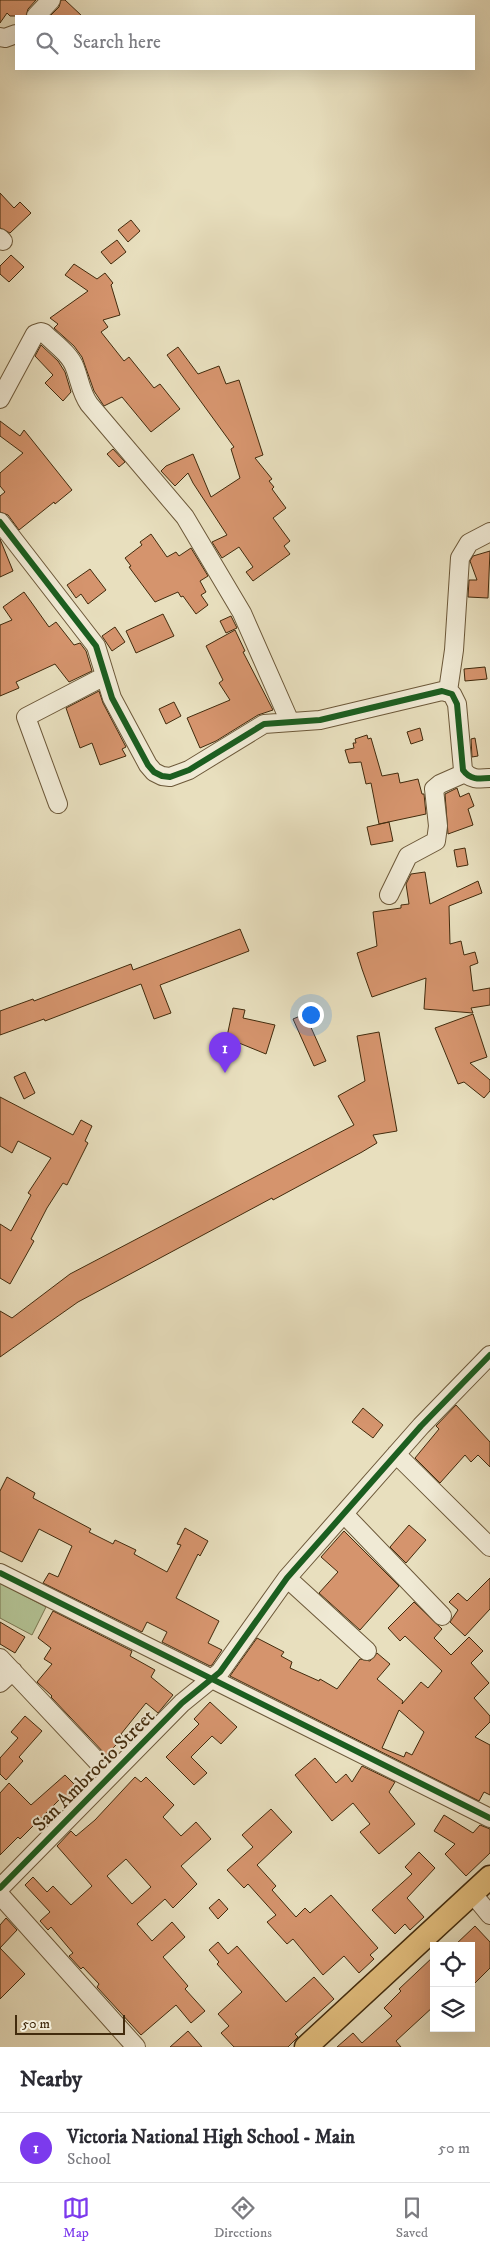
<!DOCTYPE html>
<html lang="en">
<head>
<meta charset="utf-8">
<style>
	:root { --surface:#fff; --page:#f7f7f7; --text:#2b2b33; --muted:#7c7c81; --line:#e1e1e2; --accent:#7c3aed }
	body { margin:0; font-family:"IM FELL DW Pica",serif; background:var(--page); color:var(--text) }
	.controls { position:absolute; right:15px; bottom:15px; display:grid; overflow:hidden; border-radius:0px; box-shadow:0 5px 20px #0002 }
	.controls button { width:45px; height:45px; display:grid; place-items:center; padding:0; border:0; border-bottom:1px solid var(--line); background:var(--surface); color:var(--text); font:25px sans-serif }
	.scale { position:absolute; left:15px; bottom:12px; width:110px; box-sizing:border-box; padding-left:5px; border:2px solid #422b0d; border-top:0; font-size:14px; line-height:18px; white-space:nowrap; color:#422b0d; -webkit-text-stroke:4px #f0ead5; paint-order:stroke }
	.you { position:absolute; left:310px; top:1014px; width:18px; height:18px; margin:-12px; border:4px solid #fff; border-radius:50%; background:#1a73e8; box-shadow:0 0 0 8px #1a73e833 }
	.badge { display:grid; place-items:center; width:32px; height:32px; border-radius:50%; background:var(--accent); color:#fff; font-size:16px; font-weight:700 }
	.pin { position:absolute; translate:-50% -41px; filter:drop-shadow(0 1px 2px #0008) }
	.pin::after { content:''; position:absolute; top:26px; width:18px; height:15px; background:inherit; clip-path:polygon(0 0,100% 0,50% 100%) }
	.list { margin:0; padding:0; list-style:none }
	h2 { display:flex; justify-content:space-between; align-items:center; height:65px; margin:0; padding:0 20px; font-size:21px }
	h2 small { font-size:16px; font-weight:400; color:var(--muted) }
	.list li { display:grid; grid-template-columns:32px 1fr auto; gap:15px; align-items:center; box-sizing:border-box; height:70px; padding:0 20px; border-top:1px solid var(--line) }
	.list b { display:block; font-size:19px; white-space:nowrap }
	.list p { margin:0; font-size:16px; white-space:nowrap; color:var(--muted) }
	.list em { font-size:16px; font-style:normal; color:var(--muted) }
	.icon { flex:none; width:28px; height:28px; fill:none; stroke:currentColor; stroke-width:2; stroke-linecap:round; stroke-linejoin:round }
	.map { position:relative; flex:none; width:490px; height:2047px; overflow:hidden }
	.search { position:absolute; background:var(--surface); box-shadow:0 5px 20px #0002; left:15px; right:15px; top:15px; height:55px; display:flex; align-items:center; gap:12px; box-sizing:border-box; padding:0 18px; border-radius:0px; color:var(--muted); font-size:19px }
	.sheet { height:135px; background:var(--surface) }
	nav { display:flex; justify-content:space-around; align-items:center; box-sizing:border-box; height:70px; border-top:1px solid var(--line); background:var(--surface); font-size:14px; color:var(--muted) }
	nav a { display:grid; justify-items:center; gap:2px }
	nav .on { color:var(--accent) }
	.map>svg:first-child { display:block }
	.park { fill:#b3c294; stroke:#7a7650 }
	.building { fill:#d5946d; stroke:#422b0d; fill-rule:evenodd }
	.lines { fill:none; stroke-linecap:round; stroke-linejoin:round }
	.minor-casing { stroke:#6c5839; stroke-width:20 }
	.major-casing { stroke:#422b0d; stroke-width:25 }
	.minor { stroke:#f0ead5; stroke-width:18 }
	.major { stroke:#e4c07f; stroke-width:22 }
	.cycleway-casing { stroke:#f0ead5; stroke-width:9 }
	.cycleway { stroke:#1b5e20; stroke-width:6 }
	.labels { text-anchor:middle; stroke-width:4; stroke-linejoin:round; paint-order:stroke }
	.street-label { font-size:20px; fill:#422b0d; stroke:#f0ead5 }
</style>
</head>
<body>
<div class="map">
<svg width="490" height="2047" viewBox="0 0 490 2047">
	<rect width="100%" height="100%" fill="#e8dfbe"/>
	<filter id="stains"><feTurbulence type="fractalNoise" baseFrequency=".004" numOctaves="4"/><feColorMatrix values="0 0 0 0 .2 0 0 0 0 .09 0 0 0 0 .02 0 0 0 .5 -.17"/></filter>
	<radialGradient id="worn" r=".72"><stop offset=".6" stop-color="#630" stop-opacity="0"/><stop offset="1" stop-color="#630" stop-opacity=".3"/></radialGradient>
	<!-- park -->
	<path class="park" d="M0 1583 46 1607 32 1635 0 1618Z"/>
	<!-- building -->
	<path class="building" d="M0 0H36L28 9 26 16H10L7 13 0 23Z
		M61 0H65L82 16H50L59 7Z
		M0 193 14 208 20 202 31 213 10 233 0 228Z
		M131 220 140 231 128 242 118 230Z
		M117 240 126 252 111 264 101 252Z
		M11 255 24 267 9 282 0 274V266Z
		M74 264 97 279 105 273 113 283 111 285 120 315 103 320 108 327 101 332 124 361 129 357 154 388 160 384 180 409 151 432 122 397 104 406 94 391 82 357 74 346 54 328 58 324 50 318 88 291 65 275Z
		M41 345 58 361 65 372 71 392 63 401 45 383 53 375 35 356Z
		M178 347 198 374 219 366 226 384 239 380 263 455 255 458 272 479 269 481 274 487 272 489 286 508 273 518 290 541 284 546 290 554 253 581 246 572 253 567 239 547 222 558 212 542 227 535 193 483 188 473 175 486 161 471 166 466 193 454 211 497 240 478 231 449 234 447 167 355Z
		M0 421 20 436 24 430 72 490 55 504 54 502 19 530 8 515 0 512V496L5 492 0 486V473L23 453 0 436Z
		M113 449 125 462 119 467 107 454Z
		M151 534 167 557 176 552 179 556 191 548 208 576 200 581 206 592 201 595 208 605 196 614 183 596 181 597 178 592 155 602 129 567 131 566 125 558 142 545 140 542Z
		M0 539 13 571 0 577Z
		M490 551 488 598 468 597 469 580H477L470 561 473 556Z
		M90 569 106 590 88 604 81 594 76 598 67 585Z
		M24 592 49 627 56 622 74 645 80 643 86 651 92 671 69 682 55 664 16 682 19 688 0 696V625L12 620 3 607Z
		M163 614 174 636 136 653 126 631Z
		M231 616 237 628 226 633 220 621Z
		M115 627 125 642 112 651 102 636Z
		M235 630 245 651 243 652 273 710 258 715 216 741 200 748 187 718 230 700 219 683 223 680 206 646Z
		M485 667 487 679 465 681 464 669Z
		M99 691 103 703 126 747 122 749 126 756 100 765 92 743 80 748 66 708Z
		M174 702 181 716 166 724 159 709Z
		M420 728 423 740 411 744 407 732Z
		M367 735 368 739 371 738 382 776 398 773 400 783 418 779 422 794H424L426 814 379 824 371 783 366 784 361 762 349 763 345 750 354 748 353 743H356L355 739Z
		M475 738 478 756 472 757 471 739Z
		M457 788 460 797 469 793 474 806 468 809 473 825 448 834 445 794Z
		M389 822 393 841 371 845 367 827Z
		M465 848 468 865 457 867 454 850Z
		M425 872 430 904 478 881 482 893 449 906 450 944 461 941 464 955 475 952 478 963 470 966 473 991 490 988V1005L471 1008 473 1013 424 1009 426 978 372 997 362 969 357 953 377 946 373 912 401 908V905L409 904 406 884 411 874Z
		M240 929 249 951 160 985 171 1013 154 1019 141 984 45 1021 44 1019 0 1035V1011L33 999 34 1001 131 964 133 970Z
		M233 1008 245 1010 243 1018 275 1025 266 1054 239 1043 238 1049 225 1046Z
		M305 1014 326 1061 314 1066 293 1019Z
		M473 1014 487 1057 470 1063 490 1080V1091L484 1098 464 1082 458 1084 435 1028Z
		M379 1032 397 1131 373 1135 377 1143 362 1152 273 1200 272 1198 78 1302 0 1357V1311L12 1318 70 1274 354 1125 338 1096 365 1081 357 1036Z
		M25 1072 35 1093 24 1099 14 1077Z
		M0 1097 73 1135 81 1120 92 1126 85 1141 88 1143 67 1185 63 1183 47 1208 31 1239 34 1241 10 1284 0 1278V1224L11 1231 31 1195 28 1193 51 1158 18 1141 12 1153 0 1146Z
		M456 1405 490 1442V1467L478 1455 471 1462 465 1455 440 1483 415 1458 439 1429 436 1426Z
		M363 1408 383 1425 373 1438 352 1422Z
		M7 1477 35 1493 33 1498 91 1529 89 1532 113 1544 115 1540 136 1550 134 1554 167 1572 181 1545 177 1544 185 1528 208 1541 200 1556 198 1554 176 1598 219 1621 208 1643 222 1650 212 1665 210 1666 162 1642 167 1632 147 1622 142 1632 43 1583 49 1573 58 1577 72 1546 39 1529 22 1562 0 1551V1491Z
		M409 1525 426 1540 406 1563 390 1547Z
		M344 1531 399 1586 360 1630 319 1593 338 1572 321 1557Z
		M490 1578V1609L465 1636 450 1622 458 1610 449 1602 458 1593 467 1601Z
		M414 1602 442 1629 434 1638 451 1655 469 1637 483 1651 471 1663 489 1683 474 1698 490 1716V1722L475 1737 490 1745V1795L484 1792 479 1801 230 1676 257 1638 284 1652 281 1656 292 1662 290 1668 319 1681 320 1679 337 1689 360 1659 370 1661 377 1653 390 1664 377 1679 403 1701 402 1704 421 1682 428 1688 442 1671 405 1636 400 1641 388 1628ZM399 1710 424 1732 412 1755 406 1752 404 1757 382 1748Z
		M53 1611 132 1651 130 1656 155 1670 151 1677 173 1695 158 1713 146 1703 121 1734 124 1737 106 1755 51 1697 52 1696 37 1682 52 1664 44 1659 51 1648 38 1638Z
		M0 1622 25 1637 15 1653 0 1644Z
		M210 1702 237 1727 221 1744 212 1736 191 1757 207 1773 194 1785 166 1757 199 1724 194 1719Z
		M25 1716 42 1731 19 1757 23 1761 6 1780 0 1774V1758L18 1738 11 1732Z
		M315 1758 336 1783 346 1774 352 1782 362 1766 395 1782 389 1792 415 1824 379 1854 360 1832 370 1824 353 1803 332 1821 295 1775Z
		M65 1775 81 1791 70 1802 64 1795 20 1839 18 1837 0 1855V1793L9 1783 31 1805Z
		M135 1777 141 1782 146 1777 174 1805 163 1817 181 1836 196 1822 211 1839 181 1866 197 1884 173 1908 165 1899 137 1924 152 1941 172 1922 185 1937 163 1957 188 1986 185 1989 205 2011 191 2023 176 2005 141 2035 97 1987 99 1984 83 1967 81 1969 69 1956 73 1953 51 1927 48 1930 40 1921 50 1912 25 1885 33 1877 47 1892 53 1886 71 1905 92 1886 57 1846 71 1831 76 1836 95 1820ZM126 1859 151 1887 132 1904 107 1876Z
		M271 1809 292 1832 257 1865 276 1886 272 1890 296 1917 305 1908 310 1913 331 1895 378 1948 370 1955 374 1959 359 1973 344 1956 323 1975 293 1939 287 1944 267 1922 276 1915 248 1884 244 1888 227 1870 253 1847 242 1835Z
		M444 1815 473 1833 480 1825 490 1829V1853L466 1876 445 1854 455 1844 434 1831Z
		M419 1852 435 1868 407 1898 424 1917 410 1930 405 1924 395 1934 372 1910 412 1874 405 1867Z
		M219 1899 228 1909 218 1919 209 1908Z
		M6 1918 17 1930 0 1948 25 1974 0 1999V1925Z
		M475 1926 490 1942V1968L471 1987V1946H454Z
		M218 1942 228 1954 237 1946 286 2002 314 1977 334 1999 295 2034 298 2037 288 2047H234L221 2033 229 2026 218 2014 242 1992 217 1964 219 1962 209 1950Z
		M434 1956V2006L396 2041 401 2047H337L353 2033 362 2043 392 2016 384 2008 401 1991 399 1989Z
		M188 2031 202 2047H170Z"/>
	<g class="lines">
		<!-- minor casing -->
		<g class="minor-casing">
			<path id="minor" d="M36 16 51 0
				M0 37 5 38 16 34
				M0 238 3 241
				M0 399 35 334 41 332 44 333C55 344 70 354 75 368 80 381 81 393 89 404L185 517 242 613 290 722
				M0 522 96 646 112 698 148 765 154 772 162 776 170 777 189 770 264 724 320 720 442 691 452 694 457 704 463 770C470 780 479 779 490 778
				M448 691 454 650 460 558 469 543 490 532
				M58 804 26 717 103 677
				M389 895 408 856 436 841 438 826 434 789 440 784 465 773
				M396 1454 490 1547
				M344 1514 442 1616
				M0 1573 490 1818
				M287 1578 367 1651
				M0 1658 110 1775
				M0 1683 13 1671
				M0 1888 182 1703 220 1672 287 1578 421 1426 490 1355
				M472 1893 490 1915
				M0 1895 136 2047"/>
		</g>
		<!-- major casing -->
		<g class="major-casing">
			<path id="major" d="M306 2047 490 1877"/>
		</g>
		<!-- minor -->
		<use href="#minor" class="minor"/>
		<!-- major -->
		<use href="#major" class="major"/>
		<!-- cycleway casing -->
		<g class="cycleway-casing">
			<path id="cycleway" d="M0 522 96 646 112 698 148 765 154 772 162 776 170 777 189 770 264 724 320 720 442 691 452 694 457 704 463 770C470 780 479 779 490 778
				M0 1573 490 1818
				M0 1888 182 1703 220 1672 287 1578 421 1426 490 1355"/>
		</g>
		<!-- cycleway -->
		<use href="#cycleway" class="cycleway"/>
	</g>
	<g class="labels">
		<!-- street labels -->
		<g class="street-label">
			<text transform="translate(93 1770) rotate(-45)" y="7">San Ambrocio Street</text>
		</g>
	</g>
	<rect width="100%" height="100%" filter="url(#stains)"/>
	<rect width="100%" height="100%" fill="url(#worn)"/>
</svg>
<div class="controls">
<button><svg class="icon" aria-label="locate" viewBox="0 0 24 24"><circle cx="12" cy="12" r="6"/><path d="M12 2v4M12 18v4M2 12h4M18 12h4"/></svg></button>
<button><svg class="icon" aria-label="layers" viewBox="0 0 24 24"><path d="M12 4l9 5-9 5-9-5zM3 14l9 5 9-5"/></svg></button>
</div>
<div class="scale">50 m</div>
<div class="you"></div>
<div class="pin badge" style="left:225px;top:1073px">1</div>
<div class="search"><svg class="icon" aria-label="search" viewBox="0 0 24 24"><circle cx="10" cy="10" r="6"/><path d="M15 15l6 6"/></svg>Search here</div>
</div>
<section class="sheet">
<h2>Nearby<small></small></h2>
<ul class="list">
<li><span class="badge">1</span><div><b>Victoria National High School - Main</b><p>School</p></div><em>50 m</em></li>
</ul>
</section>
<nav>
<a class="on"><svg class="icon" aria-label="map" viewBox="0 0 24 24"><path d="M3 6l6-2 6 2 6-2v14l-6 2-6-2-6 2zM9 4v14M15 6v14"/></svg>Map</a>
<a><svg class="icon" aria-label="directions" viewBox="0 0 24 24"><path d="M12 3l9 9-9 9-9-9zM9 14v-3h6M13 9l2 2-2 2"/></svg>Directions</a>
<a><svg class="icon" aria-label="saved" viewBox="0 0 24 24"><path d="M7 4h10v16l-5-4-5 4z"/></svg>Saved</a>
</nav>
</body>
</html>
